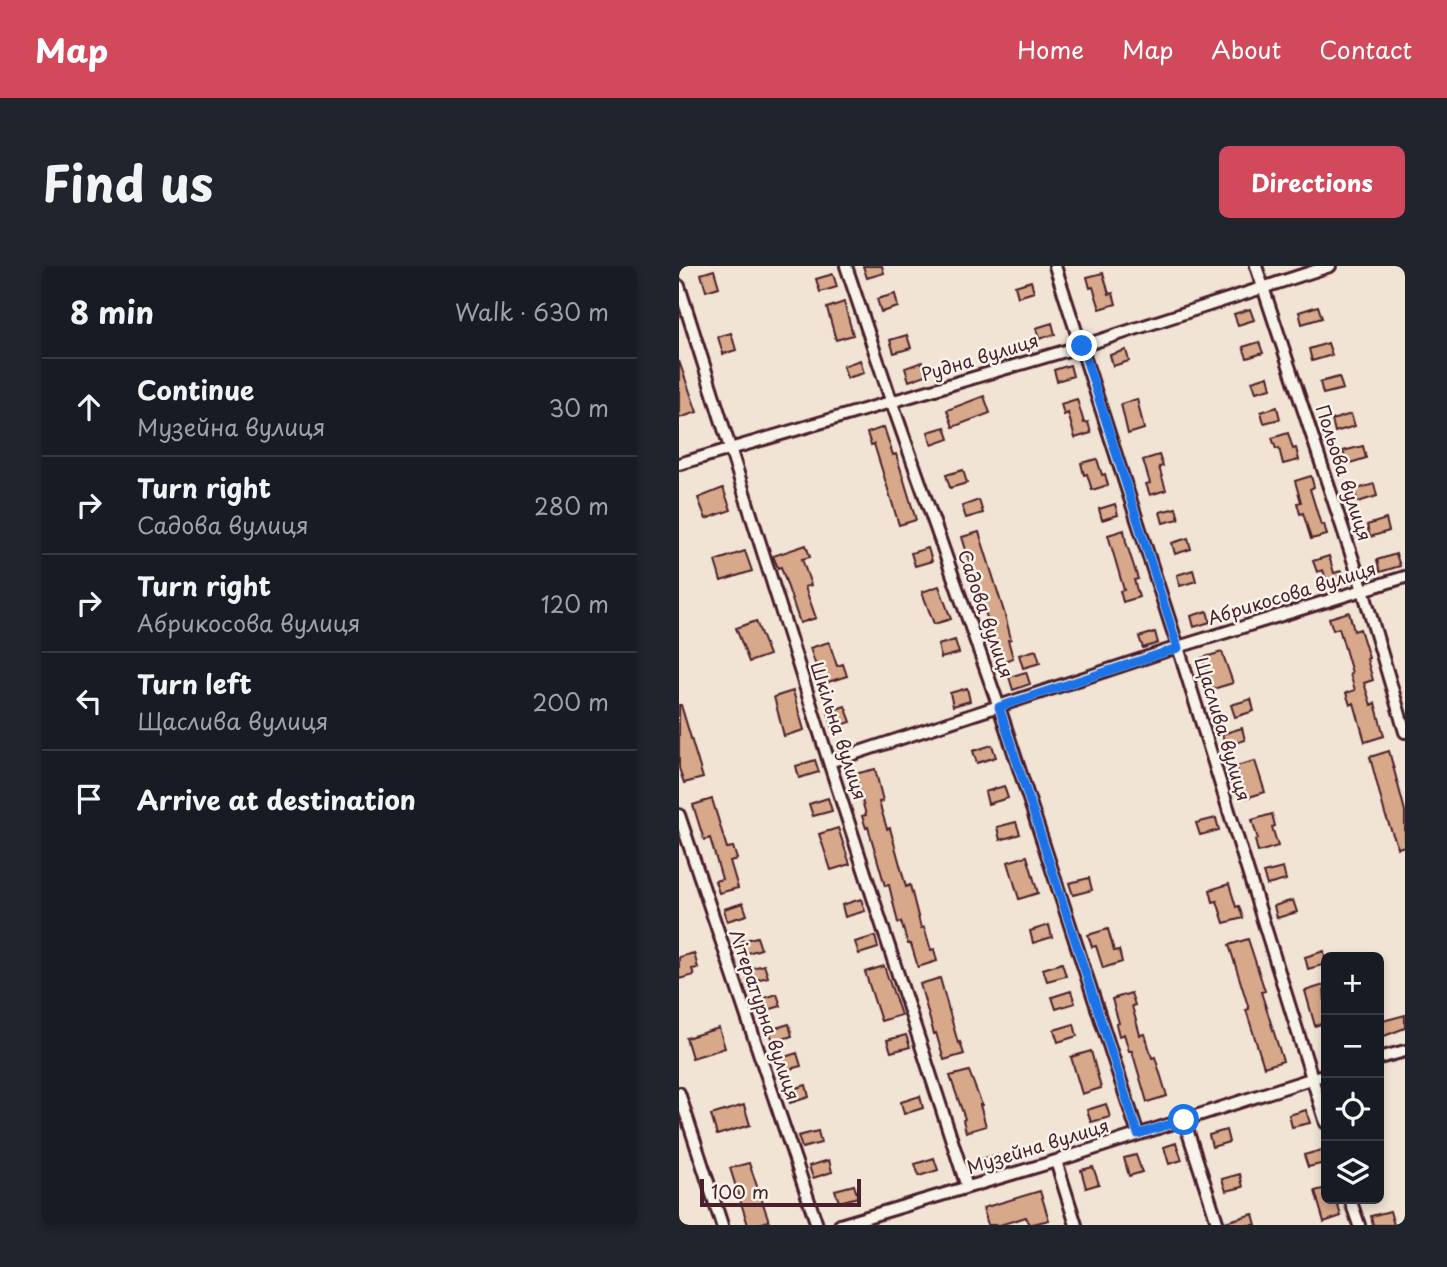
<!DOCTYPE html>
<html lang="en">
<head>
<meta charset="utf-8">
<style>
	:root { --surface:#171b24; --page:#20242c; --text:#f1f3f6; --muted:#9ea1a6; --line:#363941; --accent:#d1495b }
	body { margin:0; font-family:"Playpen Sans",sans-serif; background:var(--page); color:var(--text) }
	.controls { position:absolute; right:21px; bottom:21px; display:grid; overflow:hidden; border-radius:10px; box-shadow:0 4px 10px #0003 }
	.controls button { width:63px; height:63px; display:grid; place-items:center; padding:0; border:0; border-bottom:2px solid var(--line); background:var(--surface); color:var(--text); font:35px sans-serif }
	.scale { position:absolute; left:21px; bottom:18px; width:161px; box-sizing:border-box; padding-left:7px; border:4px solid #4a1f2b; border-top:0; font-size:19px; line-height:24px; white-space:nowrap; color:#4a1f2b; -webkit-text-stroke:5px #f7f3e8; paint-order:stroke }
	.stop { position:absolute; width:21px; height:21px; margin:-16px; border:5px solid #1a73e8; border-radius:50%; background:#fff }
	.stop.end { background:#1a73e8; border-color:#fff; box-shadow:0 2px 7px #0008 }
	.list { margin:0; padding:0; list-style:none }
	h2 { display:flex; justify-content:space-between; align-items:center; height:91px; margin:0; padding:0 28px; font-size:30px }
	h2 small { font-size:23px; font-weight:400; color:var(--muted) }
	.list li { display:grid; grid-template-columns:46px 1fr auto; gap:21px; align-items:center; box-sizing:border-box; height:98px; padding:0 28px; border-top:2px solid var(--line) }
	.list b { display:block; font-size:26px; white-space:nowrap }
	.list p { margin:0; font-size:23px; white-space:nowrap; color:var(--muted) }
	.list em { font-size:23px; font-style:normal; color:var(--muted) }
	.icon { flex:none; width:38px; height:38px; fill:none; stroke:currentColor; stroke-width:2; stroke-linecap:round; stroke-linejoin:round }
	.map { position:relative; flex:none; width:726px; height:959px; overflow:hidden; border-radius:10px }
	header { display:flex; align-items:center; gap:42px; box-sizing:border-box; height:98px; padding:0 35px; background:var(--accent); color:#fff }
	header strong { font-size:33px }
	nav { display:flex; gap:38px; margin-inline-start:auto; font-size:24px }
	.intro { display:flex; align-items:center; justify-content:space-between; box-sizing:border-box; height:168px; padding:0 42px }
	h1 { margin:0; font-size:49px }
	.button { padding:18px 32px; border-radius:10px; background:var(--accent); color:#fff; font-size:24px; font-weight:700 }
	main { display:flex; gap:42px; padding:0 42px }
	aside { flex:1; background:var(--surface); border-radius:10px; box-shadow:0 4px 10px #0003 }
	.map>svg:first-child { display:block }
	.building { fill:#d7a889; stroke:#4a1f2b; stroke-width:2 }
	.lines { fill:none; stroke-linecap:round; stroke-linejoin:round }
	.minor-casing { stroke:#4a1f2b; stroke-width:16 }
	.minor { stroke:#f7f3e8; stroke-width:10 }
	.route { stroke:#1a73e8; stroke-width:9 }
	.labels { text-anchor:middle; stroke-width:5; stroke-linejoin:round; paint-order:stroke }
	.street-label { font-size:18px; fill:#4a1f2b; stroke:#f7f3e8 }
</style>
</head>
<body>
<header>
<strong>Map</strong>
<nav><a>Home</a><a>Map</a><a>About</a><a>Contact</a></nav>
</header>
<div class="intro"><h1>Find us</h1><a class="button">Directions</a></div>
<main>
<aside>
<h2>8 min<small>Walk · 630 m</small></h2>
<ul class="list">
<li><svg class="icon" aria-label="ahead" viewBox="0 0 24 24"><path d="M12 20V5M6 11l6-6 6 6"/></svg><div><b>Continue</b><p>Музейна вулиця</p></div><em>30 m</em></li>
<li><svg class="icon" aria-label="right" viewBox="0 0 24 24"><path d="M7 20v-9h11M14 6l5 5-5 5"/></svg><div><b>Turn right</b><p>Садова вулиця</p></div><em>280 m</em></li>
<li><svg class="icon" aria-label="right" viewBox="0 0 24 24"><path d="M7 20v-9h11M14 6l5 5-5 5"/></svg><div><b>Turn right</b><p>Абрикосова вулиця</p></div><em>120 m</em></li>
<li><svg class="icon" aria-label="left" viewBox="0 0 24 24"><path d="M17 20v-9H6M10 6l-5 5 5 5"/></svg><div><b>Turn left</b><p>Щаслива вулиця</p></div><em>200 m</em></li>
<li><svg class="icon" aria-label="arrive" viewBox="0 0 24 24"><path d="M6 21V4h12l-3 4 3 4H6"/></svg><div><b>Arrive at destination</b></div></li>
</ul>
</aside>
<div class="map">
<svg width="726" height="959" viewBox="0 0 726 959">
	<rect width="100%" height="100%" fill="#f1e4d5"/>
	<filter id="ink" filterUnits="userSpaceOnUse"><feTurbulence type="fractalNoise" baseFrequency=".0143" numOctaves="2"/><feDisplacementMap in="SourceGraphic" scale="14" xChannelSelector="R" yChannelSelector="G"/><feConvolveMatrix kernelMatrix="1 2 1 2 8 2 1 2 1" color-interpolation-filters="sRGB"/></filter>
	<g filter="url(#ink)">
		<!-- building -->
		<path class="building" d="M184 0H203L205 7 188 12Z
			M35 4 40 21 27 25 22 8Z
			M424 7 430 28 434 27 437 38 421 43 414 21 411 22 408 11Z
			M154 8 158 21 141 26 137 13Z
			M352 15 355 26 339 31 336 20Z
			M216 28 219 41 202 46 198 33Z
			M165 36 174 69 157 74 148 42Z
			M639 40 643 52 623 58 620 46Z
			M571 43 575 54 559 59 555 48Z
			M373 57 376 68 360 73 357 62Z
			M52 67 57 84 44 88 39 71Z
			M228 69 232 82 215 87 211 74Z
			M580 76 584 87 568 92 564 81Z
			M649 77 653 89 633 95 630 83Z
			M447 84 450 95 434 100 431 89Z
			M181 94 185 107 168 112 164 100Z
			M0 95 18 146 0 152Z
			M243 96 247 109 230 115 226 102Z
			M391 99 394 110 378 115 375 104Z
			M589 110 592 122 577 126 573 115Z
			M660 111 664 123 644 128 641 116Z
			M305 130 311 147 274 161 268 144Z
			M398 133 405 157 409 156 412 167 396 172 389 147 385 149 382 138Z
			M458 133 465 163 449 168 442 138Z
			M598 141 601 153 585 157 582 146Z
			M672 148 676 160 656 166 653 154Z
			M205 161 214 189 217 188 237 254 220 259 195 178 192 179 188 167Z
			M266 161 270 173 253 179 249 166Z
			M609 167 614 183 617 182 620 194 604 198 600 182 597 183 593 172Z
			M684 180 687 192 668 198 664 185Z
			M480 189 484 200 480 201 487 224 471 229 467 218 471 217 464 194Z
			M418 193 423 209 426 208 429 219 413 224 408 208 405 209 402 197Z
			M284 204 288 217 271 222 267 209Z
			M632 210 635 221 631 223 642 259 645 258 648 269 632 273 624 247 621 248 618 237 622 236 616 215Z
			M695 218 698 230 679 236 675 224Z
			M44 222 52 244 27 253 19 232Z
			M300 234 304 247 287 252 283 240Z
			M436 238 439 249 423 254 420 243Z
			M497 242 500 253 484 257 481 246Z
			M707 253 710 265 691 271 688 259Z
			M445 264 447 276 459 313 455 314 460 331 444 336 441 325 445 324 429 269Z
			M300 266 326 349 332 373 329 374 334 392 317 398 313 385 316 384 312 365 283 271Z
			M509 272 512 283 496 288 493 277Z
			M127 279 131 291 123 293 132 319 126 321 137 352 121 357 102 301 99 302 94 290Z
			M249 282 253 295 236 300 232 287Z
			M66 285 73 305 42 315 36 295Z
			M717 288 721 300 701 306 698 294Z
			M650 290 655 307 662 305 665 317 649 321 644 304 638 306 634 295Z
			M514 304 517 315 501 320 498 309Z
			M260 320 272 353 255 358 243 326Z
			M528 345 531 356 515 361 512 350Z
			M670 346 675 365 681 363 690 392 688 393 694 414 685 417 692 439 696 437 705 470 686 476 675 437 671 439 667 427 676 424 671 408 673 407 660 362 654 364 650 352Z
			M77 355 90 389 70 396 57 362Z
			M476 366 479 377 464 382 460 371Z
			M276 374 280 387 262 392 259 379Z
			M150 376 158 400 164 398 168 410 143 418 131 382Z
			M357 384 361 397 344 402 340 389Z
			M543 386 554 417 534 423 523 392Z
			M347 406 351 418 334 424 330 411Z
			M288 422 291 435 274 440 271 427Z
			M114 425 125 464 105 470 95 431Z
			M572 433 575 445 556 451 552 439Z
			M0 439H2L24 512 5 517 0 502Z
			M166 440 172 456 154 462 149 446Z
			M563 462 566 474 547 480 543 468Z
			M313 479 317 491 298 497 294 485Z
			M710 485 726 545V580L719 582 706 548 691 491Z
			M136 494 140 506 120 512 117 500Z
			M576 495 586 526 567 532 557 500Z
			M196 503 204 535 200 536 208 563 211 562 227 621 231 619 242 662 245 661 252 684 255 683 258 695 239 701 232 678H229L222 656 219 657 210 619 206 620 189 561 187 562 183 550 187 549 176 508Z
			M325 520 329 532 309 538 306 526Z
			M149 532 153 545 134 550 130 538Z
			M33 533 48 582 54 581 58 593 51 595 59 622 40 627 36 615 43 613 31 572 25 574 14 539Z
			M593 548 596 560 593 561 599 580 579 586 576 574 579 573 573 554Z
			M537 552 540 564 521 569 517 557Z
			M337 556 341 568 321 574 318 561Z
			M159 562 171 598 152 604 140 568Z
			M348 590 359 627 340 633 329 596Z
			M604 602 607 614 588 619 584 607Z
			M410 612 413 624 394 629 390 617Z
			M550 618 557 641 560 640 564 652 545 657 538 635 534 636 531 624Z
			M182 633 186 645 166 651 163 639Z
			M614 634 618 646 598 652 595 640Z
			M64 637 68 649 48 655 45 643Z
			M370 659 373 671 354 677 351 665Z
			M429 663 435 685 440 684 443 696 424 702 417 680 413 681 409 669Z
			M196 670 199 682 180 688 176 676Z
			M78 671 82 683 62 689 59 676Z
			M569 673 586 725 582 726 604 795 585 801 567 744 570 743 550 679Z
			M645 685 647 698 629 703 626 691Z
			M15 687 19 702 13 703 15 709 0 713V691Z
			M383 697 387 710 368 715 364 703Z
			M85 699 89 711 69 716 66 704Z
			M205 700 222 749 202 755 186 706Z
			M261 712 279 777 281 776 285 788 265 794 257 767 255 768 241 718Z
			M645 719 647 756 636 760 626 725Z
			M392 725 396 737 377 743 373 731Z
			M452 727 456 739 453 740 461 769 466 768 473 792 476 791 488 830 468 836 453 785H450L445 768 440 770 437 758 440 757 433 733Z
			M98 728 102 740 82 746 79 734Z
			M726 749V762L700 772V756Z
			M110 758 113 770 94 776 90 764Z
			M395 758 398 770 379 776 375 764Z
			M40 762 46 782 13 792 7 772Z
			M227 769 231 781 212 786 208 774Z
			M412 785 422 822 403 828 392 791Z
			M118 787 122 800 103 805 99 793Z
			M290 805 303 839H301L307 860 287 866 284 854 286 853 271 810Z
			M127 819 130 831 111 837 107 825Z
			M241 830 244 842 225 848 222 836Z
			M427 838 431 851 412 856 408 844Z
			M65 839 71 859 38 869 32 849Z
			M627 844 631 857 613 861 610 849Z
			M547 864 550 876 533 881 530 869Z
			M139 865 142 877 123 882 119 870Z
			M497 877 503 894 490 898 485 881Z
			M643 884 646 897 629 901 625 889Z
			M318 889 321 901 302 906 298 894Z
			M457 889 463 906 450 910 445 892Z
			M255 892 259 904 240 910 236 898Z
			M150 894 153 906 134 912 130 900Z
			M70 897 90 955 77 959H69L51 902Z
			M414 901 420 918 407 922 402 904Z
			M561 908 564 921 547 925 543 913Z
			M175 919 179 931 160 936 156 924Z
			M647 922V933H657L662 950 645 956 636 925Z
			M361 925 370 954 350 959 347 951 321 959H309L304 942Z
			M711 945 715 959H694L692 950Z
			M574 948 577 959H547L546 956Z"/>
		<g class="lines">
			<!-- minor casing -->
			<g class="minor-casing">
				<path id="minor" d="M167 0 213 137 320 441 459 868
					M376 0 499 381 647 857
					M577 0 684 324 726 466
					M0 20 150 496 288 921
					M0 198 403 80 651 0
					M150 496 499 381 726 311
					M0 549 138 959
					M700 792 726 785
					M0 827 43 959
					M505 854 539 959
					M377 895 397 959
					M671 933 680 959
					M161 959 377 895 647 808"/>
			</g>
			<!-- minor -->
			<use href="#minor" class="minor"/>
		</g>
	</g>
	<g class="lines" filter="url(#ink)">
		<!-- route -->
		<path class="route" d="M403 80 499 382 320 441 459 868 505 854"/>
	</g>
	<g class="labels">
		<!-- street labels -->
		<g class="street-label">
			<text transform="translate(301 92) rotate(-17)" y="6">Рудна вулиця</text>
			<text transform="translate(664 207) rotate(72)" y="6">Польова вулиця</text>
			<text transform="translate(613 328) rotate(-17)" y="6">Абрикосова вулиця</text>
			<text transform="translate(306 348) rotate(71)" y="6">Садова вулиця</text>
			<text transform="translate(543 463) rotate(73)" y="6">Щаслива вулиця</text>
			<text transform="translate(159 465) rotate(72)" y="6">Шкільна вулиця</text>
			<text transform="translate(85 749) rotate(71)" y="6">Літературна вулиця</text>
			<text transform="translate(359 881) rotate(-17)" y="6">Музейна вулиця</text>
		</g>
	</g>
</svg>
<div class="controls">
<button>+</button>
<button>−</button>
<button><svg class="icon" aria-label="locate" viewBox="0 0 24 24"><circle cx="12" cy="12" r="6"/><path d="M12 2v4M12 18v4M2 12h4M18 12h4"/></svg></button>
<button><svg class="icon" aria-label="layers" viewBox="0 0 24 24"><path d="M12 4l9 5-9 5-9-5zM3 14l9 5 9-5"/></svg></button>
</div>
<div class="scale">100 m</div>
<div class="stop" style="left:505px;top:854px"></div>
<div class="stop end" style="left:403px;top:80px"></div>
</div>
</main>
</body>
</html>
